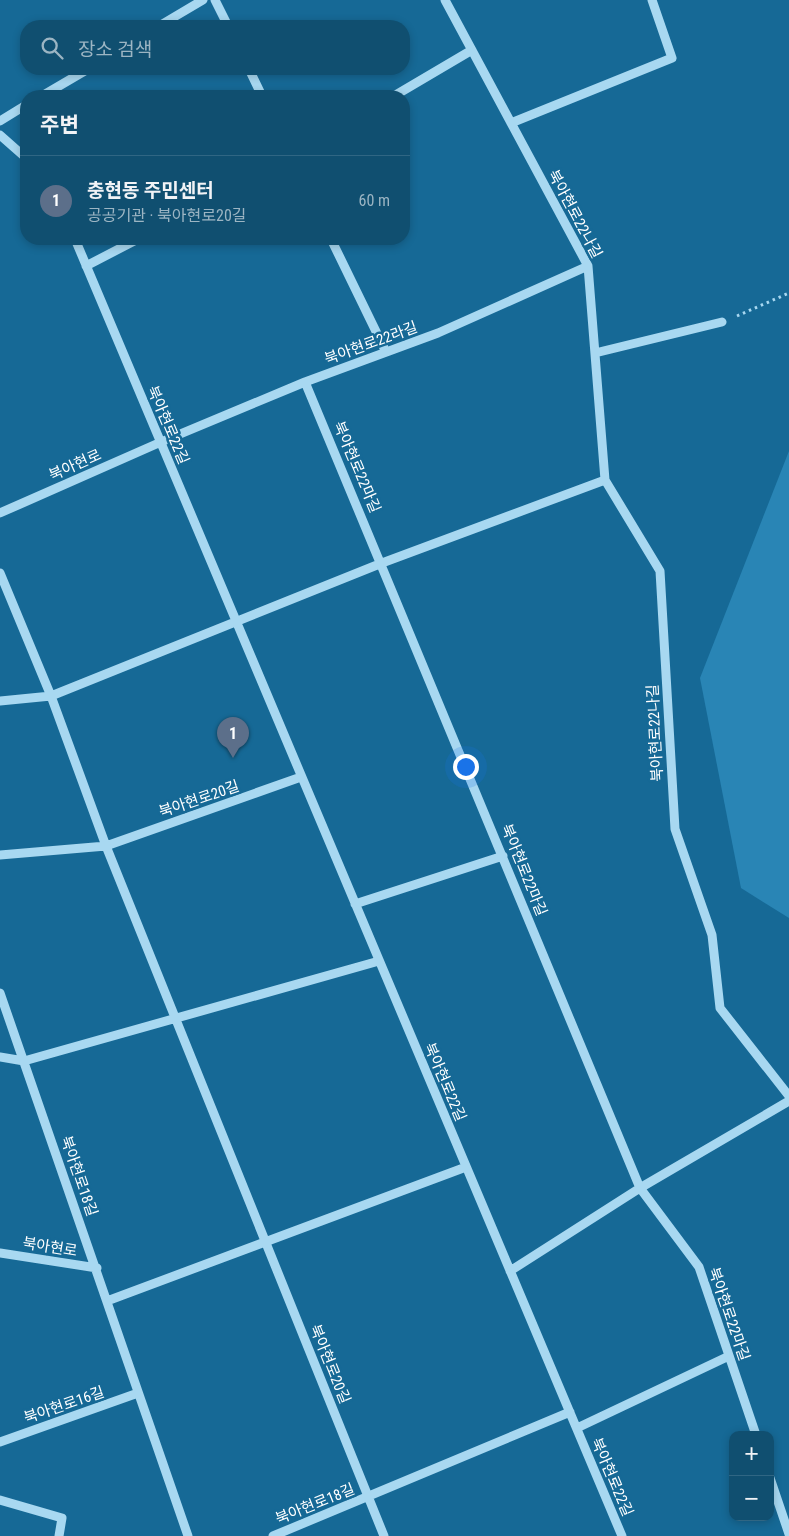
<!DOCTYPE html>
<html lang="ko">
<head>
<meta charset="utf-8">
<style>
	:root { --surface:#104f70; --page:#195675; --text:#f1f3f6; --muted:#9cb5c3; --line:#306683; --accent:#e69b98 }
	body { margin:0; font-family:"Roboto Condensed","Noto Sans KR",sans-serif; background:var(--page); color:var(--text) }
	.controls { position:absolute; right:15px; bottom:15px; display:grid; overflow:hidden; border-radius:10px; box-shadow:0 2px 8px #0003 }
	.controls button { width:45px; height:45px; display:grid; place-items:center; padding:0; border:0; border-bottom:1px solid var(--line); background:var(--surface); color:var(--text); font:25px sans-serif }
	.you { position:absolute; left:465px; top:766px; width:18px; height:18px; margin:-12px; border:4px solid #fff; border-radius:50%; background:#1a73e8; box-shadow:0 0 0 8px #1a73e833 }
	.badge { display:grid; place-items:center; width:32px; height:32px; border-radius:50%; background:var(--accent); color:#fff; font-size:16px; font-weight:700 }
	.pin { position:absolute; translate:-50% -41px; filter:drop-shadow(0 1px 2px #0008) }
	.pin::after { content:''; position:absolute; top:26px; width:18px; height:15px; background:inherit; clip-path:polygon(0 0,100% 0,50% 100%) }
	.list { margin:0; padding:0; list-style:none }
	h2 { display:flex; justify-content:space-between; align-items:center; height:65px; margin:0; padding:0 20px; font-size:21px }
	h2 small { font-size:16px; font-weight:400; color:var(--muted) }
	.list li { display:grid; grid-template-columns:32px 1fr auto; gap:15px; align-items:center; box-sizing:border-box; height:90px; padding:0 20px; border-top:1px solid var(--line) }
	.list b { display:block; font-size:19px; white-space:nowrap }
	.list p { margin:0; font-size:16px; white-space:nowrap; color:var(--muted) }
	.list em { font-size:16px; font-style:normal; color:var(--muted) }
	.icon { flex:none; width:28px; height:28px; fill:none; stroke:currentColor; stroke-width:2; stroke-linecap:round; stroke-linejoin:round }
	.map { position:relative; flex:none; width:789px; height:1536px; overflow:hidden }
	.search { position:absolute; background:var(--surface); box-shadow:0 2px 8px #0003; left:20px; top:20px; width:390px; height:55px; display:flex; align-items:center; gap:12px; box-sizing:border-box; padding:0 18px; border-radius:20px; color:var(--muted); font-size:19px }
	.panel { position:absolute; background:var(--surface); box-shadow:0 2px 8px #0003; left:20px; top:90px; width:390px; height:155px; border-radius:20px }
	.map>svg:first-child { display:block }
	.green { fill:#2985b5 }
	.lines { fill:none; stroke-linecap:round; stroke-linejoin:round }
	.path { stroke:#a8d8f1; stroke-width:3; stroke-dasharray:2.5 4; stroke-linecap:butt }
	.minor { stroke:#a8d8f1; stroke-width:9 }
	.labels { text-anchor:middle; stroke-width:5; stroke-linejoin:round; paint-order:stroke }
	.street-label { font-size:15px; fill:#fff; stroke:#166996 }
</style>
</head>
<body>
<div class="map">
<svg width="789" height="1536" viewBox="0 0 789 1536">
	<rect width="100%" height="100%" fill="#166996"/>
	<!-- green -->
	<path class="green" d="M789 451V918L741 888 700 678Z"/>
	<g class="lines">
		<!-- path -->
		<path class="path" d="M737 316 789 293"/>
		<!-- minor -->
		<path class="minor" d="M215 0 228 26
			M445 0 588 266 605 480 660 571 675 829 712 935 720 1008 789 1096
			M159 26 203 0
			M249 69 262 96
			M42 96 88 69
			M394 96 472 50
			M0 121 26 105
			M511 123 672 58 652 0
			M0 135 26 158
			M75 239 622 1536
			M331 239 386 352
			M86 266 138 239
			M595 353 722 322
			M305 382 640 1188 699 1267 756 1435
			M0 513 161 442 305 382 438 333 588 266
			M0 573 51 696 106 846 384 1536
			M0 701 51 696 382 563 605 480
			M0 855 106 846 301 777
			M355 904 503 856
			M0 993 188 1536
			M0 1057 24 1061 379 961
			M0 1253 97 1268
			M510 1271 640 1188 789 1101
			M107 1301 466 1167
			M577 1428 729 1356
			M0 1442 138 1393
			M770 1478 789 1534
			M0 1500 62 1518 59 1536
			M273 1536 570 1412"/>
	</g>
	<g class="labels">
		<!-- street labels -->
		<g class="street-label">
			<text transform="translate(575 214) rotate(62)" y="5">북아현로22나길</text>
			<text transform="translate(371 343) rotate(-20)" y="5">북아현로22라길</text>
			<text transform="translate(168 425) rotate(67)" y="5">북아현로22길</text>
			<text transform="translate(75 465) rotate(-24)" y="5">북아현로</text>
			<text transform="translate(357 467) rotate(67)" y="5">북아현로22마길</text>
			<text transform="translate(655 733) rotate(-93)" y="5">북아현로22나길</text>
			<text transform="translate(199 799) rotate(-19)" y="5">북아현로20길</text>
			<text transform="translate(524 870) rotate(68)" y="5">북아현로22마길</text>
			<text transform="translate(445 1082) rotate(67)" y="5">북아현로22길</text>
			<text transform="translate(79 1176) rotate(71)" y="5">북아현로18길</text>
			<text transform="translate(50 1247) rotate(9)" y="5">북아현로</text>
			<text transform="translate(729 1314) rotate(71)" y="5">북아현로22마길</text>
			<text transform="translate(330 1364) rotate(68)" y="5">북아현로20길</text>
			<text transform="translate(64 1405) rotate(-19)" y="5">북아현로16길</text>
			<text transform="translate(612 1477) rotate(67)" y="5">북아현로22길</text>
			<text transform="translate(315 1504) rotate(-22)" y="5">북아현로18길</text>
		</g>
	</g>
</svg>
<div class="controls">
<button>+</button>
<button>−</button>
</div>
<div class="you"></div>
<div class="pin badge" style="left:233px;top:758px;background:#5c6f8a">1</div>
<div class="search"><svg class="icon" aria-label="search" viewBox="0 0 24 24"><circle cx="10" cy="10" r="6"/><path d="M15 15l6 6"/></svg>장소 검색</div>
<section class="panel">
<h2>주변<small></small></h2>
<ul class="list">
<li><span class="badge" style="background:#5c6f8a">1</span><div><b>충현동 주민센터</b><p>공공기관 · 북아현로20길</p></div><em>60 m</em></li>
</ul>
</section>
</div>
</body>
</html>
